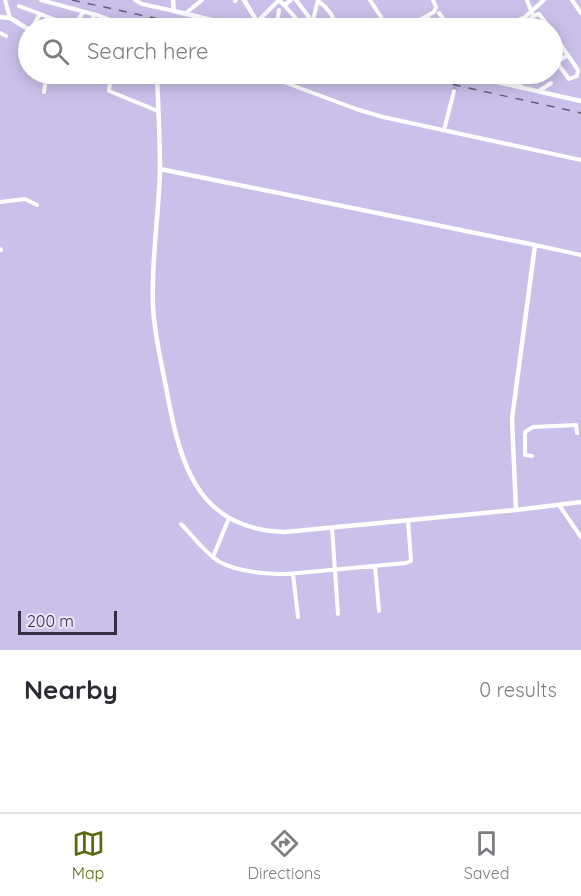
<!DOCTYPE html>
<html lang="en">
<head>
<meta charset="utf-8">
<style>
	:root { --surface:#fff; --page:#f7f7f7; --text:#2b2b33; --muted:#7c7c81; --line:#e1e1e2; --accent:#5e690f }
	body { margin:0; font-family:Quicksand,sans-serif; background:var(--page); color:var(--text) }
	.scale { position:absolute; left:18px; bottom:15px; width:99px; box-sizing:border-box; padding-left:6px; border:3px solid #342f40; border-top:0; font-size:16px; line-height:21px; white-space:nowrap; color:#342f40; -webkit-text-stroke:4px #eae4fa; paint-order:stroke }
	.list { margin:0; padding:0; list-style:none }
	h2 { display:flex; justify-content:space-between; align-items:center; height:78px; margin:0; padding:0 24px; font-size:26px }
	h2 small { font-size:20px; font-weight:400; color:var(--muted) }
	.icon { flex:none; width:33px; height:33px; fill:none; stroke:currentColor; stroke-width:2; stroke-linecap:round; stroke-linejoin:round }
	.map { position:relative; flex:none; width:581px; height:650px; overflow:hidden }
	.search { position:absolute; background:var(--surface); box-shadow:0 3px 15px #0003; left:18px; right:18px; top:18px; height:66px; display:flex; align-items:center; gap:15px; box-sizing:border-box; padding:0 21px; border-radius:33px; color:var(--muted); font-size:22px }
	.sheet { height:162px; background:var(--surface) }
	nav { display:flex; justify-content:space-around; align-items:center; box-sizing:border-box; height:84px; border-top:2px solid var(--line); background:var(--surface); font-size:16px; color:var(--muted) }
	nav a { display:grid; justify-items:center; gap:3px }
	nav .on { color:var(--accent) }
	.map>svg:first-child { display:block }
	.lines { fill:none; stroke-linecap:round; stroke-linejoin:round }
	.minor-tunnel { stroke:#ada3c8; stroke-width:4; stroke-dasharray:4 2; stroke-linecap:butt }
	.minor { stroke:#fff; stroke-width:4 }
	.tertiary { stroke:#fff; stroke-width:4.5 }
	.rail { stroke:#655e77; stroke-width:1.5; stroke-dasharray:8 8; stroke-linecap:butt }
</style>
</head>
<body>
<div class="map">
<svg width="581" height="650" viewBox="0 0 581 650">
	<rect width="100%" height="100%" fill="#cbc0ea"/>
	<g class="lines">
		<!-- minor-tunnel -->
		<path class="minor-tunnel" d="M454 91 459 74"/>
		<!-- minor -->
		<path class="minor" d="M5 0 10 18
			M41 0 100 16 131 28
			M135 0 142 4 174 11
			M291 0 284 5 302 25 309 17 296 0
			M370 0 388 28
			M527 0 532 13
			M572 0 581 13
			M235 1 236 0
			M318 1C329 8 334 17 338 28
			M19 6 75 27
			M186 13 202 0
			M439 13 450 28
			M427 16 436 28
			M257 22 279 0 284 5
			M76 24 85 28
			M74 27 83 12
			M32 28 40 14
			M41 28 48 17
			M90 28 94 14
			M103 28 107 19
			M276 28 279 10
			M311 28 318 0
			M405 28 434 12 436 7 433 0
			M501 28 525 17 544 0
			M533 28 529 21 533 16 539 14 550 28
			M552 32 578 70 577 76 569 79 552 56
			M0 33 6 36
			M557 62 568 55
			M111 74 109 91 158 111
			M262 74 356 109 383 117 581 160
			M493 81 501 74
			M499 82 509 74
			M518 87 526 78 522 74
			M539 91 551 83
			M44 92 47 74
			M444 130 454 91
			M0 202 25 199 37 205
			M535 245 581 255
			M0 249 1 250
			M532 456 525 455V432L533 427 576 425 577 433
			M559 505 581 537
			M181 524C193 536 204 552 218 561 237 572 265 574 287 574L406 563 411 561 408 520
			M332 528 338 614
			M213 557 229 518
			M375 566 379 611
			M293 574 298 617"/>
		<!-- tertiary -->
		<path class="tertiary" d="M173 0 174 11 245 28
			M244 0 261 28
			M0 17 10 18 28 29
			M243 28H256
			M157 74C158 105 160 137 160 169 159 215 151 260 153 306 154 331 160 357 165 382 179 457 192 529 285 532L516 510 581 502
			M462 74 581 101
			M160 169 535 245 512 419 516 510"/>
		<!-- rail -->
		<path class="rail" d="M72 0 200 28
			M193 24 214 28
			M406 74 581 113"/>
	</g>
</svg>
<div class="scale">200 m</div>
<div class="search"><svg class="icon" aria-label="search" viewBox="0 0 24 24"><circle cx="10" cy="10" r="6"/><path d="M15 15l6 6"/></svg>Search here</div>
</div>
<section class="sheet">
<h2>Nearby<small>0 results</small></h2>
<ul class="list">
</ul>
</section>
<nav>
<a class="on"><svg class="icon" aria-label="map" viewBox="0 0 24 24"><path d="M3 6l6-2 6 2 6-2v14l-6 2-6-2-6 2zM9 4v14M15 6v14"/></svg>Map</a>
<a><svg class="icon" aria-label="directions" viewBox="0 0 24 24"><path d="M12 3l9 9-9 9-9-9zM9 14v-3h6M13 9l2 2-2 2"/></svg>Directions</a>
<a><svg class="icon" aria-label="saved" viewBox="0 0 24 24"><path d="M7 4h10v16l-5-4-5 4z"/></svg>Saved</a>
</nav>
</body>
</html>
